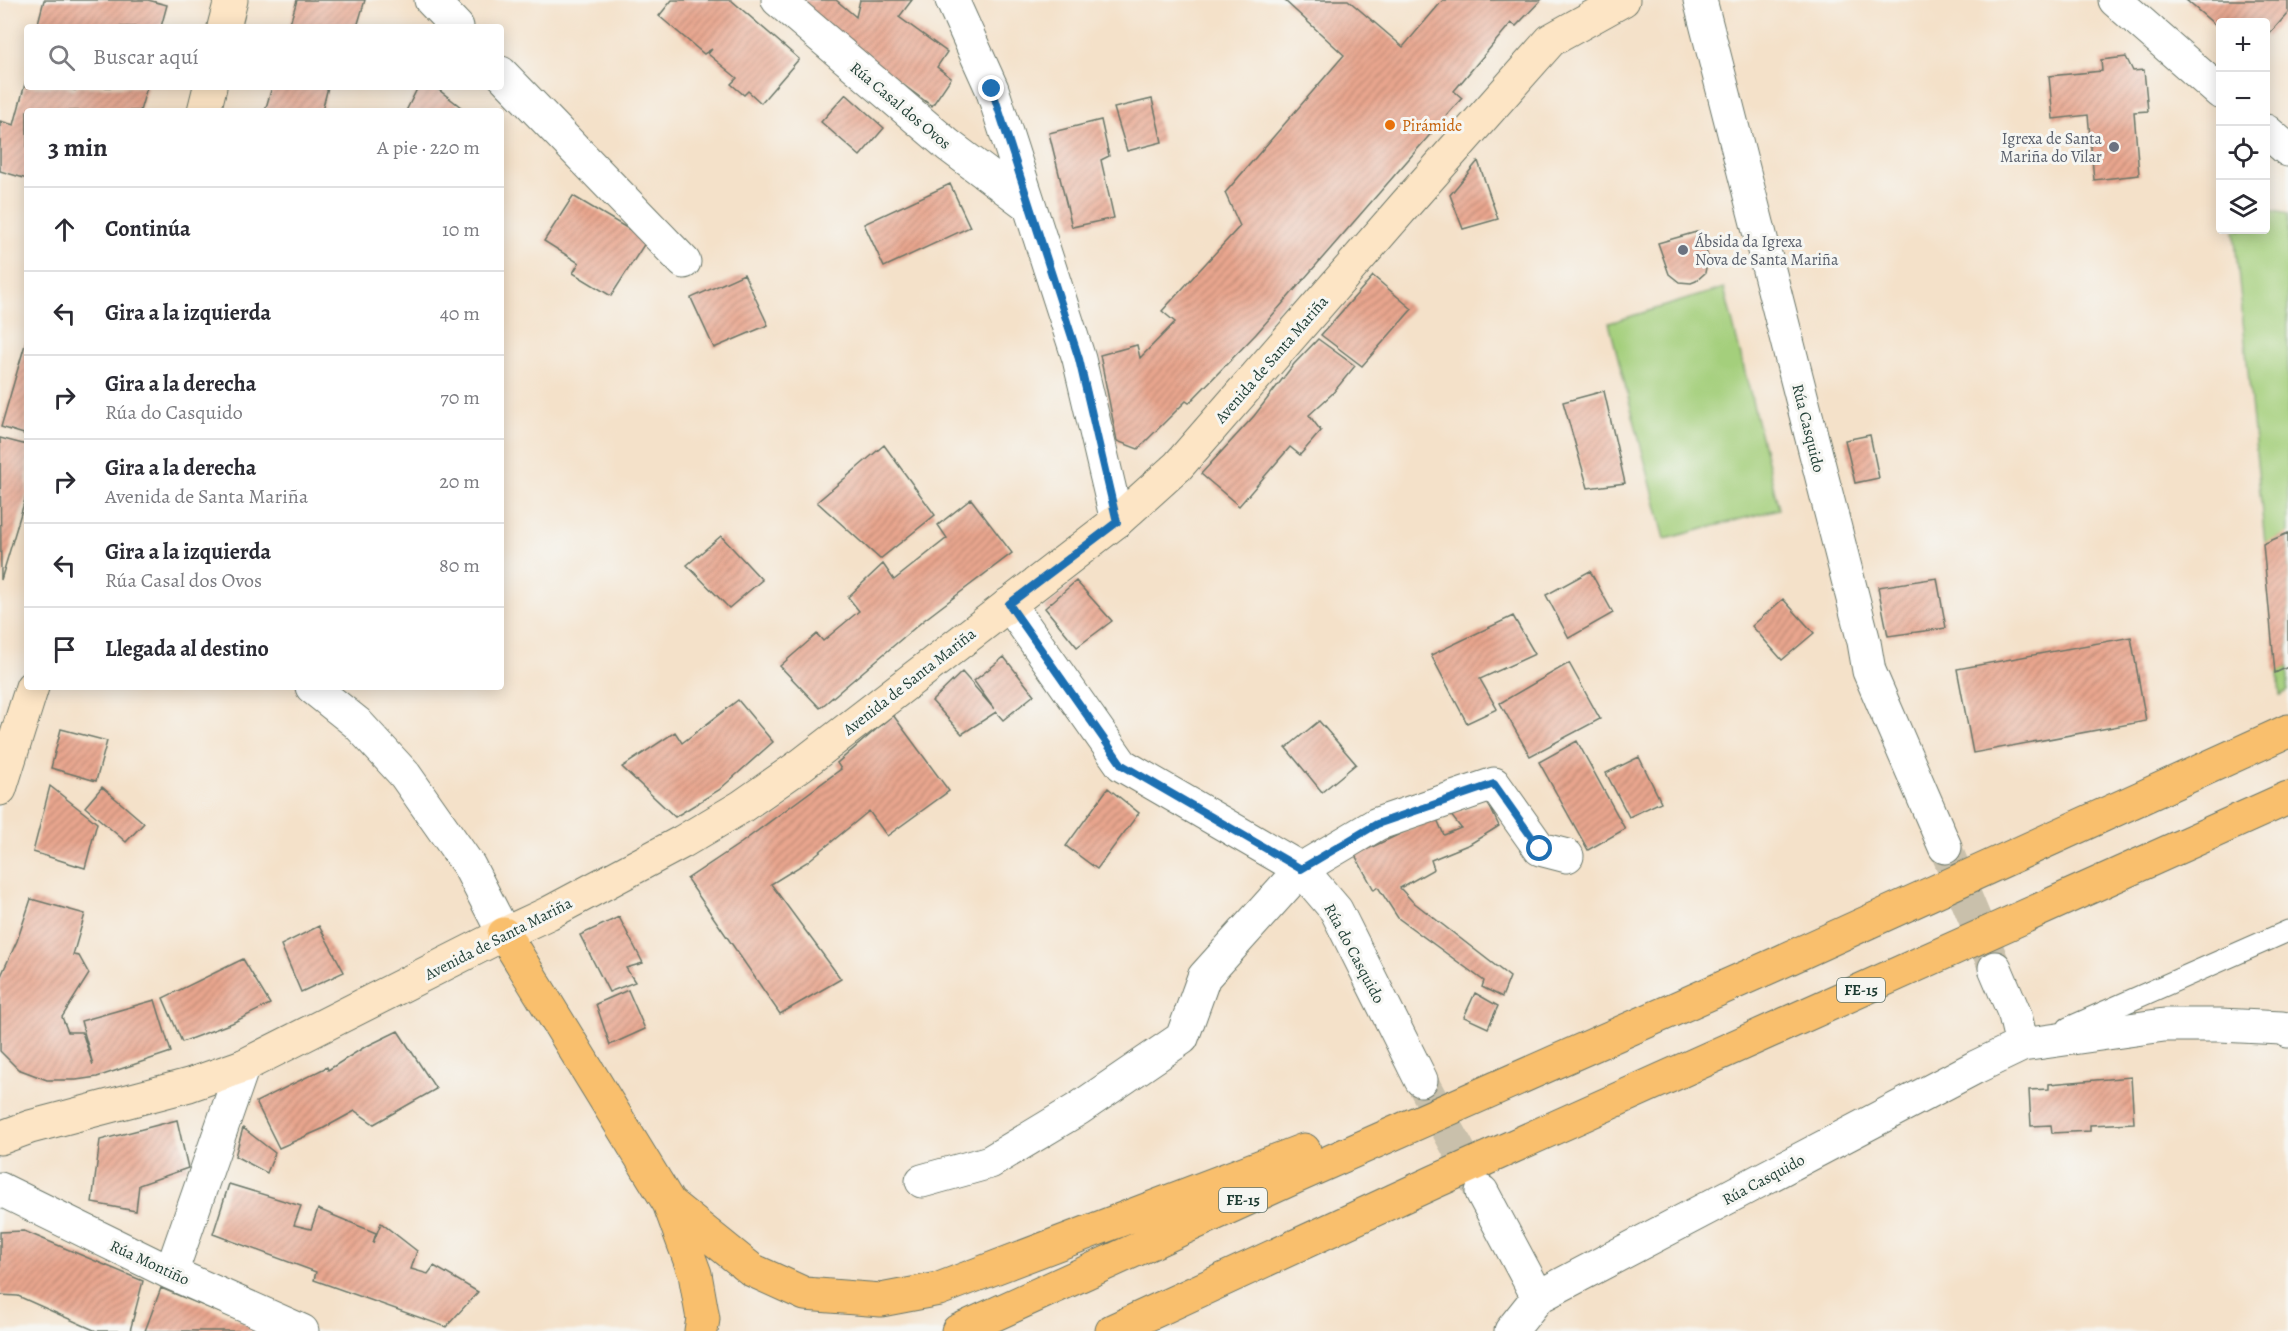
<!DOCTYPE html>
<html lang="es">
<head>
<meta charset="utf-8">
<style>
	:root { --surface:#fff; --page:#f2f2f3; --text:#2b2b33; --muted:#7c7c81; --line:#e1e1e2 }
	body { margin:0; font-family:Alegreya,serif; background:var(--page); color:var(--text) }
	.controls { position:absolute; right:18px; top:18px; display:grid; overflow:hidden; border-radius:6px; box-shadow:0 3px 15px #0003 }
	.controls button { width:54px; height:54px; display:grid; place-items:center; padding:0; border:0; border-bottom:2px solid var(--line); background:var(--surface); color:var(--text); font:30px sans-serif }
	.stop { position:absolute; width:18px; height:18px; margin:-14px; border:4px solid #1f6fb2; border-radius:50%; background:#fff }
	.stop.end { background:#1f6fb2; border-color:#fff; box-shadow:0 2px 6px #0008 }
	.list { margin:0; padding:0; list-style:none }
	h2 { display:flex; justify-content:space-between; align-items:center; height:78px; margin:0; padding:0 24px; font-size:26px }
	h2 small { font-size:20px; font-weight:400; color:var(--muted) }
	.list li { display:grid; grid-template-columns:39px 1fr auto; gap:18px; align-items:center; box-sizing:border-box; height:84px; padding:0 24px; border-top:2px solid var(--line) }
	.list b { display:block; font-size:22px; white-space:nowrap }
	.list p { margin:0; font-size:20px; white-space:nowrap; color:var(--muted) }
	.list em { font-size:20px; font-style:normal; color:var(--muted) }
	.icon { flex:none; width:33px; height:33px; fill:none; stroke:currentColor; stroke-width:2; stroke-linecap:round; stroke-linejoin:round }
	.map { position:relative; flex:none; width:2288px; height:1331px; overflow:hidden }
	.search { position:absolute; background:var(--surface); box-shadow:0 3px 15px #0003; left:24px; top:24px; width:480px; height:66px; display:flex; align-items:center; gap:15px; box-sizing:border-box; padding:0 21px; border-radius:6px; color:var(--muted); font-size:22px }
	.panel { position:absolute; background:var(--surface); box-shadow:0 3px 15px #0003; left:24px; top:108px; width:480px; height:582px; border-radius:6px }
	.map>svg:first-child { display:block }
	.park { fill:#a4cf7c; stroke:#628658; stroke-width:1.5 }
	.building { fill:url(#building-hatch) }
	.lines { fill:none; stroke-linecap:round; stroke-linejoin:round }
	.street-tunnel { stroke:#c9c0ab; stroke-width:33; stroke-dasharray:33 16; stroke-linecap:butt }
	.lane-casing { stroke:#6a7668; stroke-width:23 }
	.street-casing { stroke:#6a7668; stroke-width:35 }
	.secondary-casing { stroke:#6a7668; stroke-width:35 }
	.highway-casing { stroke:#6a7668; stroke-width:35 }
	.lane { stroke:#fff; stroke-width:21 }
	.street { stroke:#fff; stroke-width:33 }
	.secondary { stroke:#fde5c5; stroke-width:33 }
	.highway { stroke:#f9bf6d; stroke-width:33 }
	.route { stroke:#1f6fb2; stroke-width:8 }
	.food-dot { fill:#e8710a; stroke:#f6f6f2; stroke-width:2 }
	.worship-dot { fill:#6b7280; stroke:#f6f6f2; stroke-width:2 }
	.labels { text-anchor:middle; stroke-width:6; stroke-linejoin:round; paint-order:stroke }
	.shield { fill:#f6f6f2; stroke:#60746d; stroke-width:1.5 }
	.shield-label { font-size:15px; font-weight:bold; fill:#1f3d34 }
	.street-label { font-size:16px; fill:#1f3d34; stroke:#f6f6f2 }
	.food-label { font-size:16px; fill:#c56008; stroke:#f6f6f2; text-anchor:start }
	.worship-label { font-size:16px; fill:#5b616d; stroke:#f6f6f2; text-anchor:end }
</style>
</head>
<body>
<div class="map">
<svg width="2288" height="1331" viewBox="0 0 2288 1331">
	<defs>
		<pattern id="building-hatch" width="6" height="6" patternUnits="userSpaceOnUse" patternTransform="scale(1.5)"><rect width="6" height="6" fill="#e9a68e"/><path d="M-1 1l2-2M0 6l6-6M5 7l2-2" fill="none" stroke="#bc8875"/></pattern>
	</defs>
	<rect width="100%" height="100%" fill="#f6f6f2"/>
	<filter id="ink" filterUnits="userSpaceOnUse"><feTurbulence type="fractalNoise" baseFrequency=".0167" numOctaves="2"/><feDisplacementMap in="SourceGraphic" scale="12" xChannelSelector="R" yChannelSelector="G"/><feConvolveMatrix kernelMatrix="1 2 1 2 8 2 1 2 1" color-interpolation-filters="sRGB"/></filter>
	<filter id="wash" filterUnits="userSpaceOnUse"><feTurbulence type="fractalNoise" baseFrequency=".008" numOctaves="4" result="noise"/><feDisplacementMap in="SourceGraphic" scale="24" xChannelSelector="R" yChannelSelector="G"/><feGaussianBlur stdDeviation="1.35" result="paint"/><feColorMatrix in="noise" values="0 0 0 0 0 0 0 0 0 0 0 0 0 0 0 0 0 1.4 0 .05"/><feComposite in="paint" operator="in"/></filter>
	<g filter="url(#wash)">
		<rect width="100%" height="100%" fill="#f4e1c9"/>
		<!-- park -->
		<path class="park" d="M2266 209 2288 214V691L2280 695 2234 230H2266Z
			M1724 288 1779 509 1665 539 1609 323Z"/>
		<g id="blocks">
			<!-- building -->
			<path class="building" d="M44 0H148L167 5 161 27H51L38 23Z
				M297 0H365L357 27H289Z
				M672 0H731L799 59 761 103 748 91 744 95 731 84 737 78 708 54 712 49 704 54 659 16Z
				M788 0H836L856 17 860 0H912L899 17 947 52 937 67 951 78 932 106Z
				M1284 0H1348L1403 47 1443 0H1541L1516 26 1511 23 1454 91 1462 98 1256 334 1189 403 1186 401 1138 449 1117 441 1100 355 1137 345 1140 358 1175 322 1162 311 1240 226 1225 193 1344 55Z
				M2186 0H2288V13L2266 38V22H2220V29Z
				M2126 57 2133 71 2144 70 2148 111 2134 112 2139 175 2094 180 2088 115 2053 119 2049 76 2102 71 2101 60Z
				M26 80 27 87H65L75 90 76 87H147L140 111H27V179L0 171V121L14 125Z
				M272 87H328L322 111H265Z
				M418 87H435L466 111H406Z
				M846 94 884 128 860 156 821 122Z
				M1152 99 1162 142 1127 151 1114 108Z
				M1101 120 1109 156 1101 160 1114 218 1072 227 1049 133Z
				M1478 161 1498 219 1463 229 1450 195Z
				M950 184 970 227 884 267 864 224Z
				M573 196 647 240 611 296 573 273 579 263 544 241Z
				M1700 231 1708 257 1705 273 1696 281 1691 283 1679 282 1669 274 1658 243Z
				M744 274 768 325 714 348 691 298Z
				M1373 276 1412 309 1362 366 1321 335Z
				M1318 339 1355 366 1332 394 1309 415 1321 431 1300 455 1290 447 1239 506 1201 474 1254 416 1294 364Z
				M26 341H27V435L1 427Z
				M1604 391 1625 483 1588 488 1563 402Z
				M1870 435 1879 478 1855 483 1845 440Z
				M0 438 27 445V493L1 580Z
				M884 445 935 515 880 559 817 502Z
				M971 499 1012 553 924 620 820 708 780 666 817 634 823 641 859 611 848 597 883 564 894 580 947 538 938 525Z
				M2288 533V667L2275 673 2263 544Z
				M721 536 762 580 729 608 687 565Z
				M1590 571 1613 613 1569 638 1546 595Z
				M1937 578 1946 628 1888 636 1878 587Z
				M1076 581 1112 621 1077 647 1045 608Z
				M1783 599 1814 633 1782 660 1752 626Z
				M1513 616 1535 654 1480 679 1497 709 1467 723 1431 655Z
				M2131 637 2146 721 1973 753 1957 669Z
				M1004 657 1034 695 1003 720 996 712 962 734 932 701 962 672 994 709 974 681Z
				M1569 663 1600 719 1530 756 1500 703Z
				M738 700 773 742 719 790 675 817 622 767 675 732 682 743Z
				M893 715 949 791 887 836 869 811 807 862 771 884 841 979 780 1014 687 879 741 843 841 769 837 763Z
				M1319 721 1356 764 1322 792 1286 748Z
				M61 729 107 741 96 781 51 768Z
				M1577 741 1625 829 1588 850 1539 762Z
				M1639 757 1661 802 1629 817 1606 773Z
				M50 786 97 823 85 868 33 852Z
				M102 787 144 823 126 842 85 807Z
				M1108 788 1139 813 1097 869 1066 846Z
				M1488 803 1499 826 1470 844 1431 860 1434 869 1400 888 1412 901 1510 977 1502 997 1482 987 1484 981 1398 918 1378 887 1374 890 1355 855 1436 817 1444 835 1461 828 1450 814Z
				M31 899 85 914 73 955 79 956 89 974 62 1017 68 1032H82L93 1065 81 1021 155 1000 171 1052 97 1077 76 1080H47L18 1069 0 1051V978L17 941Z
				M619 917 643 963 626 968 635 982 609 992 580 935Z
				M319 926 344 972 301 992 281 945Z
				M243 959 270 1004 232 1023 182 1042 163 998Z
				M628 990 645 1029 610 1045 596 1004Z
				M1475 993 1498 1006 1488 1028 1464 1017Z
				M398 1031 436 1089 374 1124 355 1111 322 1129 279 1148 256 1102 327 1067 328 1070 363 1048Z
				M2131 1077 2134 1123 2090 1125V1131L2052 1133 2051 1125 2031 1126 2029 1090 2049 1089V1084Z
				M177 1120 188 1168 139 1185 136 1211 92 1203 100 1140Z
				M243 1128 275 1153 267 1173 235 1156Z
				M229 1184 301 1206 294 1225 311 1229 318 1209 376 1233 373 1243 381 1223 417 1251 411 1269 428 1274 434 1266 478 1292 446 1327 314 1280 316 1272 213 1234Z
				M24 1231 143 1281 130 1331H96L18 1296 0 1295V1232Z
				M161 1288 209 1308 264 1331H145Z"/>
		</g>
	</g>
	<g filter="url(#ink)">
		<use href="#blocks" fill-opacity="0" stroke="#6a7668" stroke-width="1.5"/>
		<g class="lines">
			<!-- street-tunnel -->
			<path class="street-tunnel" d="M1945 847 1995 968
				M1421 1080 1481 1191"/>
			<!-- lane casing -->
			<g class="lane-casing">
				<path id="lane" d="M2068 1028 2288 931"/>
			</g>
			<!-- street casing -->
			<g class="street-casing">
				<path id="street" d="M431 0 457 27
					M778 0 948 145 1028 205
					M952 0 992 89 1079 359 1117 521
					M1700 0 1864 642 1869 671 1945 847
					M2115 0 2220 92
					M501 73 684 262
					M2266 131 2288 150
					M1009 604 1122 765 1301 869 1336 910 1421 1080
					M312 687 357 723 405 775 469 866 504 934
					M1995 968 2015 1015 2022 1045
					M922 1181 990 1162 1078 1109 1182 1038 1204 977 1301 869 1377 824 1494 784 1540 849 1567 856
					M0 1189 171 1273 302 1331
					M1482 1192 1538 1297 1976 1067 2022 1045 2164 1025H2220L2282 1028 2288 1031
					M171 1273 243 1066
					M1511 1331 1538 1297"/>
			</g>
			<!-- secondary casing -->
			<g class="secondary-casing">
				<path id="secondary" d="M224 27 231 0
					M204 111 210 87
					M0 789 32 687
					M0 1138 30 1127 189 1085 243 1066 504 934 549 913 682 842 741 807 801 765 1117 521 1178 466 1405 205 1551 40 1623 0"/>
			</g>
			<!-- highway casing -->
			<g class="highway-casing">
				<path id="highway" d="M504 934 669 1203 695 1274 703 1319 701 1331
					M669 1203 752 1270 805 1294 881 1300 939 1289 1304 1150
					M958 1331 1293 1178 1774 965 2288 731
					M1112 1331 1434 1182 2288 798"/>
			</g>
			<!-- lane -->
			<use href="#lane" class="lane"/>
			<!-- street -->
			<use href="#street" class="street"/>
			<!-- secondary -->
			<use href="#secondary" class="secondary"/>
			<!-- highway -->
			<use href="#highway" class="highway"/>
		</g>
	</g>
	<g class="lines" filter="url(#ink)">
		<!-- route -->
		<path class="route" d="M992 89 1079 359 1117 522 1009 604 1122 765 1301 869 1377 824 1494 784 1540 849"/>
	</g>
	<!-- markers -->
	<circle class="food-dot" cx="1390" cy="125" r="6"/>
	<g class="worship-dot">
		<circle cx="2114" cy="147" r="6"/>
		<circle cx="1683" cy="250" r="6"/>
	</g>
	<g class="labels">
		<!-- shield labels -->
		<g class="shield">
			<rect x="1837" y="978" width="48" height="24" rx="4.5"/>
			<rect x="1219" y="1188" width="48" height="24" rx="4.5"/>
		</g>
		<g class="shield-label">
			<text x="1861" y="995">FE-15</text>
			<text x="1243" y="1205">FE-15</text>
		</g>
		<!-- street labels -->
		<g class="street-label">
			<text transform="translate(901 105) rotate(40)" y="6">Rúa Casal dos Ovos</text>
			<text transform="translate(1271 359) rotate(-49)" y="6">Avenida de Santa Mariña</text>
			<text transform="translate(1809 428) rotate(76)" y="6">Rúa Casquido</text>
			<text transform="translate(909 681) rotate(-38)" y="6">Avenida de Santa Mariña</text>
			<text transform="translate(498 938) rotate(-27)" y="6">Avenida de Santa Mariña</text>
			<text transform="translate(1355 953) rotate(62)" y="6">Rúa do Casquido</text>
			<text transform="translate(1763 1179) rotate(-28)" y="6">Rúa Casquido</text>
			<text transform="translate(150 1262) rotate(25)" y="6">Rúa Montiño</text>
		</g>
		<!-- food labels -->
		<g class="food-label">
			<text x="1402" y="131">Pirámide</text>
		</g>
		<!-- worship labels -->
		<g class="worship-label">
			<text x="2102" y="144">Igrexa de Santa<tspan x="2102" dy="18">Mariña do Vilar</tspan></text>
			<text x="1695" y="247" text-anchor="start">Ábsida da Igrexa<tspan x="1695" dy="18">Nova de Santa Mariña</tspan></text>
		</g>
	</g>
</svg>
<div class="controls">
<button>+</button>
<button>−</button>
<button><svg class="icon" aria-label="locate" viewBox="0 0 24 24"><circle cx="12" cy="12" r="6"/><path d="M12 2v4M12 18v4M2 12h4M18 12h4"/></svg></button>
<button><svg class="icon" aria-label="layers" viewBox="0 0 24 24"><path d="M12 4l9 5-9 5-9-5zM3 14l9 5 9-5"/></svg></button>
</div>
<div class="stop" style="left:1540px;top:849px"></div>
<div class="stop end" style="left:992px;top:89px"></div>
<div class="search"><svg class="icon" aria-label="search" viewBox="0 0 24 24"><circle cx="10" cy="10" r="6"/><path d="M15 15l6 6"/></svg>Buscar aquí</div>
<section class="panel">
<h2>3 min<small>A pie · 220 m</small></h2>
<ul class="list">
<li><svg class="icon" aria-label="ahead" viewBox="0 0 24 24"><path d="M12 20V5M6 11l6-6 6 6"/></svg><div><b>Continúa</b></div><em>10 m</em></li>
<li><svg class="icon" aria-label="left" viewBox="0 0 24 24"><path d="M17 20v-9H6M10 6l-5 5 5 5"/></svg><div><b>Gira a la izquierda</b></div><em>40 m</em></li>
<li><svg class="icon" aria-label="right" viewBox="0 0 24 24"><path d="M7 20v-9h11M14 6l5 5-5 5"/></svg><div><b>Gira a la derecha</b><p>Rúa do Casquido</p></div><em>70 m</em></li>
<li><svg class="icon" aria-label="right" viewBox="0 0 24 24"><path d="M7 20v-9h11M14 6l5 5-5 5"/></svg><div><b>Gira a la derecha</b><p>Avenida de Santa Mariña</p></div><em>20 m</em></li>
<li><svg class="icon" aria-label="left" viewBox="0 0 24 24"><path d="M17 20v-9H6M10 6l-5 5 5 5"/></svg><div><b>Gira a la izquierda</b><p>Rúa Casal dos Ovos</p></div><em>80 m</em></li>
<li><svg class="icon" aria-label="arrive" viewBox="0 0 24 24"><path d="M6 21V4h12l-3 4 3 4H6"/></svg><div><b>Llegada al destino</b></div></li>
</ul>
</section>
</div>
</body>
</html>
